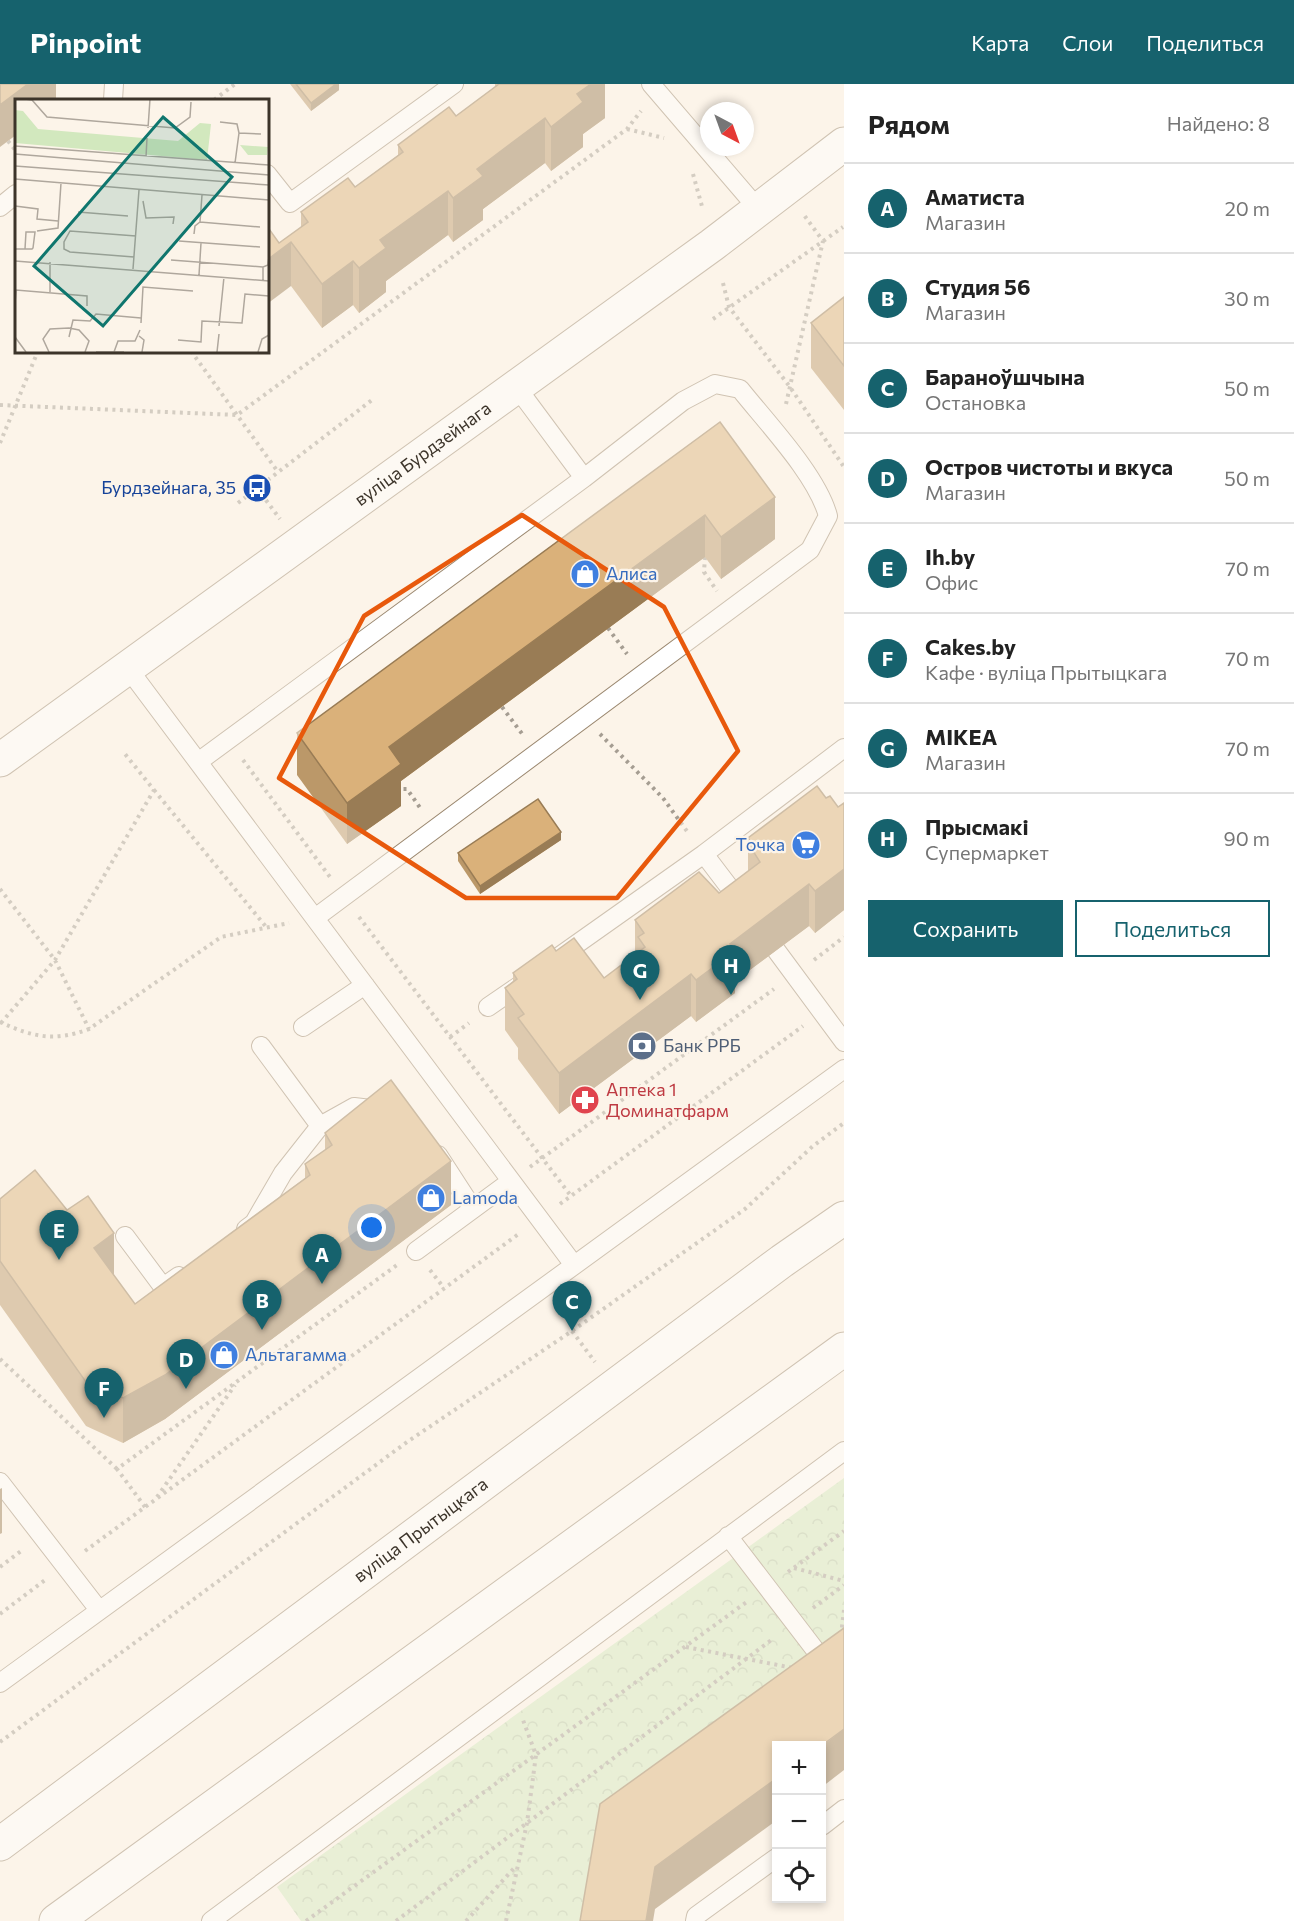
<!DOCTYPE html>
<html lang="ru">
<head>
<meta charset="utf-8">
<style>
	:root { --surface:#fff; --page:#f6f6f6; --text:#222; --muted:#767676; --line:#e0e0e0; --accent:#16626d }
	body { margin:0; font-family:Commissioner,sans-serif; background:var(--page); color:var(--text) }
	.controls { position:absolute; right:18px; bottom:18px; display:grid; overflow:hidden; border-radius:0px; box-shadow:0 3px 9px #0003 }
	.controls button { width:54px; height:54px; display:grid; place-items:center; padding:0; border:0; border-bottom:2px solid var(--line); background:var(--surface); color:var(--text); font:30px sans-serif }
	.compass { position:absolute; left:700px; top:18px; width:54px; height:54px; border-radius:50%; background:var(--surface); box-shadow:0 3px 9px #0003; rotate:139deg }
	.you { position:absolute; left:372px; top:1144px; width:21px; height:21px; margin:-15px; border:4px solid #fff; border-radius:50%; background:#1a73e8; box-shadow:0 0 0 9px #1a73e833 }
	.badge { display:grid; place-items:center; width:39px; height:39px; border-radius:50%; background:var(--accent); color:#fff; font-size:20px; font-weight:700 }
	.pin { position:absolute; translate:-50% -50px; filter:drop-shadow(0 2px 3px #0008) }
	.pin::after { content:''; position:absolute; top:32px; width:21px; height:18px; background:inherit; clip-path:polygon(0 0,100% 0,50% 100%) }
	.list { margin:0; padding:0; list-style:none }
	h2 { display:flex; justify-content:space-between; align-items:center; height:78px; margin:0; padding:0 24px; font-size:26px }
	h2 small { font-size:20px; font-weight:400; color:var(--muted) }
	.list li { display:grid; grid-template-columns:39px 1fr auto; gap:18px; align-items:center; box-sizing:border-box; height:90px; padding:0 24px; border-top:2px solid var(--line) }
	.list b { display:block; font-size:22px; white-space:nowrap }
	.list p { margin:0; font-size:20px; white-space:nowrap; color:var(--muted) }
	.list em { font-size:20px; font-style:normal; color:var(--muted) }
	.actions { display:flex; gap:12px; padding:18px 24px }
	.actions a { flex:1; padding:14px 0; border:2px solid var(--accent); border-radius:0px; text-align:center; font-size:21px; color:var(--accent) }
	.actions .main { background:var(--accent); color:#fff }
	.icon { flex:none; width:33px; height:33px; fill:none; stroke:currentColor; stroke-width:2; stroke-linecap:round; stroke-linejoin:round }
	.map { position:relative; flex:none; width:844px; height:1837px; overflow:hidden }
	header { display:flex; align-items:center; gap:36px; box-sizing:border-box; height:84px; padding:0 30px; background:var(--accent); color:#fff }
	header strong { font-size:28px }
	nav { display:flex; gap:33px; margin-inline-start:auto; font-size:21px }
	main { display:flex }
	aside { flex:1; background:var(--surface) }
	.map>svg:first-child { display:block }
	.park { fill:url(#park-crowns) }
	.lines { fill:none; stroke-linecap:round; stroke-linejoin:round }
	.service-casing { stroke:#9b8870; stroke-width:20 }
	.tertiary-casing { stroke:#9b8870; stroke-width:35 }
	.primary-casing { stroke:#9b8870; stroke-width:35 }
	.path { stroke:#a59d92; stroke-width:4; stroke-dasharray:3 4.5; stroke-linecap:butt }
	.service { stroke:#fff; stroke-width:18 }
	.tertiary { stroke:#fff; stroke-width:33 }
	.primary { stroke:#fff; stroke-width:33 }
	.wall { fill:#bb9869 }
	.shaded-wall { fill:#997c55 }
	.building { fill:#dab17a; stroke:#997c55; stroke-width:1.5 }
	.marked { fill:none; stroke:#e8590c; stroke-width:4.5; stroke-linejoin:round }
	.labels { text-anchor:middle; stroke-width:4.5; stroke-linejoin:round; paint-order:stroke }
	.street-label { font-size:18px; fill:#3c342a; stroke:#fcf4e9 }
	.transit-label { font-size:18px; fill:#164399; stroke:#fcf4e9; text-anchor:end }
	.shop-label { font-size:18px; fill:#366cbe; stroke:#fcf4e9; text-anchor:start }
	.service-label { font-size:18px; fill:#4e5e75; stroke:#fcf4e9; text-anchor:start }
	.health-label { font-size:18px; fill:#be3a42; stroke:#fcf4e9; text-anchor:start }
	.inset-road { fill:none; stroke:#afa79d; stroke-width:1.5 }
	.view { fill:#0f766e; fill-opacity:0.15; stroke:#0f766e; stroke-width:3 }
	.inset-edge { fill:none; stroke:#3c342a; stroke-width:3 }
</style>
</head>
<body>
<header>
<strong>Pinpoint</strong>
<nav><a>Карта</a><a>Слои</a><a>Поделиться</a></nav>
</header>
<main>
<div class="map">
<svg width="844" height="1837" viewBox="0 0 844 1837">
	<defs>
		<pattern id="park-crowns" width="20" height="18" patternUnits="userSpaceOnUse" patternTransform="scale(1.5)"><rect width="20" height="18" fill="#d2e8be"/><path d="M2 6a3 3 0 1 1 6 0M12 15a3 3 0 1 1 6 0" fill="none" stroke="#b5c8a3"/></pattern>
	</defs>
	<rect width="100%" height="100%" fill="#fcf4e9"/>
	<!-- park -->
	<path class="park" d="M844 1394V1584L587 1837H301L277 1803Z"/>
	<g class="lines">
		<!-- service casing -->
		<g class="service-casing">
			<path id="service" d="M651 0 759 126
				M113 16 114 0
				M267 90 290 119 454 0
				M0 123 16 110
				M515 301 584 394
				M127 583 574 1181
				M198 678 584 394 683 317 715 300 740 305C767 339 817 391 828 432L810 466 315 834
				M704 770 742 820
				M776 866 844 958
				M557 874 704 770 844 664
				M488 923 523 899
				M303 943 365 901
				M261 962 320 1042
				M438 1071 473 1125
				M246 1145 254 1139 283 1089 320 1042 354 1023 379 1026
				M125 1152 163 1203 179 1192
				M416 1167 511 1097
				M0 1398 99 1526
				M728 1452 829 1584
				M0 1599 844 985
				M822 1742 844 1725
				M211 1837 844 1367
				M695 1837 696 1832 776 1774"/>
		</g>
		<!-- tertiary casing -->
		<g class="tertiary-casing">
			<g id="tertiary">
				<path id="s1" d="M0 676 712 161 844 60"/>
			</g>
		</g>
		<!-- primary casing -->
		<g class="primary-casing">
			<g id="primary">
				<path id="s2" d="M0 1760 782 1177 844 1134"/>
				<path d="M56 1837 844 1265"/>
			</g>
		</g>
		<!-- path -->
		<path class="path" d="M214 16 235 0
			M627 45 664 54
			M8 57 16 67
			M693 90 703 126
			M723 199 729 223 790 303 844 383
			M713 235 843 143
			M191 267 278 388
			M786 320 823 157 804 131
			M0 321 237 331 627 45 641 27
			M0 359 38 267
			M257 404 280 435
			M238 419 372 316
			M705 473 704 488 717 507
			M608 544 627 570
			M502 623 523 651
			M600 650 663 714 689 750
			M243 676 330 793
			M396 705H407L421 725
			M154 706 267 844
			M0 805 55 876 89 945
			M359 833 571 1112
			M814 876 844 853
			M0 938C33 953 54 958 89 945L221 853 289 839
			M1 939 55 876 154 706 125 670
			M450 953 469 939
			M530 1083 774 905
			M560 1120 803 942
			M430 1186 444 1204
			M572 1247 595 1278
			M0 1275 117 1385
			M157 1413 235 1301
			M145 1423 117 1385 397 1181
			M85 1467 520 1149
			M0 1483 21 1467
			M794 1484 844 1497
			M788 1488 844 1447
			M813 1524 844 1501
			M0 1530 45 1496
			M841 1551 844 1526
			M686 1563 793 1584
			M0 1658 407 1358 572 1247 745 1125 813 1062 844 1039
			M306 1837 748 1517
			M396 1837 774 1554
			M466 1837 516 1782
			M506 1837 527 1739 536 1671 523 1636"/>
		<!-- service -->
		<use href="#service" class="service"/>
		<!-- tertiary -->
		<use href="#tertiary" class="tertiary"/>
		<!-- primary -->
		<use href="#primary" class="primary"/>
	</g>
	<!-- wall -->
	<path class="wall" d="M290 0H339V6L311 27Z
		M495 0H605V34L583 50V63L551 87 545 79 483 125V136L453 158 448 151 386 197V208L359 229 353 221 322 244 291 202 279 159 301 143V128L355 103 398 71V61L456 32 495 3Z
		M844 213V326L811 284V239Z
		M720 338 775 455 721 495 705 473 401 697V722L347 760 297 691V649Z
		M826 714 838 723 844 719V826L815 849 809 842 735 897V909L696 938 691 932 559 1030 518 975V964L505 946V904L513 897V889L556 867 604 894 635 871V836L719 809 748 787V754Z
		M561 756 480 810 458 777V769Z
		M325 1049 451 1121 165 1335 123 1359 86 1342 0 1221V1115L114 1192 135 1220 305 1094V1080L325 1066Z"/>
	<!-- shaded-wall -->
	<path class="shaded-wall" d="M28 0H56V16H16V51L0 63V21Z
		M336 0H339V6L311 27V19Z
		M591 0H605V34L583 50V63L551 87V43L577 10Z
		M545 34V79L483 125V136L453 158V114L477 85Z
		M448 107V151L386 197V208L359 229V184L380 156Z
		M291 158V202L267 220V176Z
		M353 177V221L322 244V200Z
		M775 413V455L721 495V453Z
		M705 431V473L401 697V722L347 760V719L389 663Z
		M561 748V756L480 810V802Z
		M844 785V826L815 849V807Z
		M809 800V842L735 897V909L696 938V896L730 860Z
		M691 890V932L559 1030V989Z
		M451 1077V1121L165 1335 123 1359V1314Z
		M114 1149V1193L94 1164Z
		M2 1404V1449L0 1450V1405Z
		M844 1645V1686L822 1703V1662Z
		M777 1694V1736L655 1825 653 1837H646L655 1783Z"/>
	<!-- building -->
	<path class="building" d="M0 0H28L0 21Z
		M296 0H336L311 19Z
		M499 0H591L577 10 583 18 551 43 545 34 477 85 483 92 453 114 448 107 380 156 386 164 359 184 353 177 322 200 291 158 267 176V142L279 159 308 138 301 128 348 94 355 103 403 68 398 61 449 23 456 32Z
		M844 213V282L811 239Z
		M720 338 775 413 721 453 705 431 389 663 401 680 347 719 297 649Z
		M817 702 826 714 830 712 838 723 844 719V785L815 807 809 800 730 860 735 867 696 896 691 890 559 989 518 934 524 930 505 904 517 895 513 889 552 861 556 867 574 854 604 894 645 863 638 853 644 849 635 836 699 788 719 809 760 778 753 767 756 765 748 754Z
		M538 715 561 748 480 802 458 769Z
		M391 996 451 1077 165 1291 123 1314 86 1298 0 1177V1115L35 1086 67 1126 88 1112 114 1149 94 1164 135 1220 310 1091 305 1080 332 1061 325 1049Z
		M844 1544V1645L821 1662H777V1694L655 1783 646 1837H580L600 1720Z"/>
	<!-- marked area -->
	<path d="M0 0H844V1837H0ZM522 431 664 523 738 667 617 814H466L279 694 364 532Z" fill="#fcf4e9" fill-opacity=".55" fill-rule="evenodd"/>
	<path class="marked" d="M522 431 664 523 738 667 617 814H466L279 694 364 532Z"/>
	<!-- icons -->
	<defs>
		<g id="bus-disc" transform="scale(1.5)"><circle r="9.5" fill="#1a4fb4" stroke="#fcf4e9"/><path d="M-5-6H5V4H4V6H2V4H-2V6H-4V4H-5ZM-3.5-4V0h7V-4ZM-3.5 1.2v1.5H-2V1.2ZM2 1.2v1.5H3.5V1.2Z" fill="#fff"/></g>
		<g id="shop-disc" transform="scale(1.5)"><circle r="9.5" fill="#3f7fe0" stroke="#fcf4e9"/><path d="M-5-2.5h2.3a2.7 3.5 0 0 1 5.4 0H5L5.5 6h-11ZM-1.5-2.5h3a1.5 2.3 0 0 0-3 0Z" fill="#fff"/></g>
		<g id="supermarket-disc" transform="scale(1.5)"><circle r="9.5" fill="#3f7fe0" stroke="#fcf4e9"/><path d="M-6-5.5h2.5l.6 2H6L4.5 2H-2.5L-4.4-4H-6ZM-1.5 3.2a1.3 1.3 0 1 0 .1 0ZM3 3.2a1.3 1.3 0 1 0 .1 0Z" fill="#fff"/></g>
		<g id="bank-disc" transform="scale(1.5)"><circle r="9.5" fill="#5c6f8a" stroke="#fcf4e9"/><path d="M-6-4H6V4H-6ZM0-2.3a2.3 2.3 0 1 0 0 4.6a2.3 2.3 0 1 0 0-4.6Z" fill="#fff"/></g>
		<g id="pharmacy-disc" transform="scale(1.5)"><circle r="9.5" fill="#e0444e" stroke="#fcf4e9"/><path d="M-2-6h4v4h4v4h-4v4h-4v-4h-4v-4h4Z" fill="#fff"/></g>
	</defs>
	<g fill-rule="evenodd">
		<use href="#bus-disc" x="257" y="404"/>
		<use href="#shop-disc" x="585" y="490"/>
		<use href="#supermarket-disc" x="806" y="761"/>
		<use href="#bank-disc" x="642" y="962"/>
		<use href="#pharmacy-disc" x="585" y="1016"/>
		<use href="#shop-disc" x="431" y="1114"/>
		<use href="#shop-disc" x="224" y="1271"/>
	</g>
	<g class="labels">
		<!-- street labels -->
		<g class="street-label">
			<text dy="6" stroke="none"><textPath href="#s1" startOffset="522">вуліца Бурдзейнага</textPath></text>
			<text dy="6" stroke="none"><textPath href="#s2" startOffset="525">вуліца Прытыцкага</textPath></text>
		</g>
		<!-- transit labels -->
		<g class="transit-label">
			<text x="236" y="410">Бурдзейнага, 35</text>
		</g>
		<!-- shop labels -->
		<g class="shop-label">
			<text x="606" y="496">Алиса</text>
			<text x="785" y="767" text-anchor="end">Точка</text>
			<text x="452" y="1120">Lamoda</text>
			<text x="245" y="1277">Альтагамма</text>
		</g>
		<!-- service labels -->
		<g class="service-label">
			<text x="663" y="968">Банк РРБ</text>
		</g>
		<!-- health labels -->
		<g class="health-label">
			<text x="606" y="1012">Аптека 1<tspan x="606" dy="21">Доминатфарм</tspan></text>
		</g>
	</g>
	<!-- overview -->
	<g transform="translate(15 15)">
		<rect width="254" height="254" fill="#fcf4e9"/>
		<path d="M225 46 253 48 252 56H233Z" fill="#d2e8be"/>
		<path d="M0 11 8 12 23 30 163 42 185 24 196 25 192 61 0 44Z" fill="#d2e8be"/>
		<path class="inset-road" d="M10 0 17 1 32 18 160 29 175 18 176 3M205 23 222 25 224 34M133 29 135 0M0 47 254 66M0 55 254 76M131 58 132 39M220 64 224 34 246 35M0 67 254 86M0 80 254 101M128 102 131 119 159 118 158 125M0 107 23 110 22 120 43 122M63 113 113 117M185 123 187 96M22 132 43 129 46 84M179 135 180 127 185 123 245 128M164 142 245 148M0 150H17L18 149 20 133H11L10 150M119 158 55 153 49 150V143L55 132 121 137M156 161 248 168M0 162 254 182M118 170 124 91M184 176 186 144M248 181V168L253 166 254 157M35 193V163M0 204 1 191 72 197V207M126 224 128 188 178 192M204 227 209 178M124 237 129 241 127 253M0 238 11 253M54 238 58 221 75 222 81 215 126 219M163 241 186 243 187 222 227 224 230 195 254 197M34 253 28 240 35 230 54 229 64 231 74 242 70 253M81 253H109M99 253 103 242H120L125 231M202 253 204 235M243 253 247 240 254 236"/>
		<path class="view" d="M148 18 217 78 88 227 19 167Z"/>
		<rect width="254" height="254" class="inset-edge"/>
	</g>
</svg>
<div class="controls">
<button>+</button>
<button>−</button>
<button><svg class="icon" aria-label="locate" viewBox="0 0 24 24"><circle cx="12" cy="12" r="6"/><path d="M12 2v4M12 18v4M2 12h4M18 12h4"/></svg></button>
</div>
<svg class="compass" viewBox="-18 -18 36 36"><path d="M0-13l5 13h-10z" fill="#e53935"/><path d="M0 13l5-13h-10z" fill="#767676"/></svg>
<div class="you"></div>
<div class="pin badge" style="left:322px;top:1200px">A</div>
<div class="pin badge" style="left:262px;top:1246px">B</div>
<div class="pin badge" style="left:572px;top:1247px">C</div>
<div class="pin badge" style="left:186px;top:1305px">D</div>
<div class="pin badge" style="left:59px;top:1176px">E</div>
<div class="pin badge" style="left:104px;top:1334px">F</div>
<div class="pin badge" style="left:640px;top:916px">G</div>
<div class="pin badge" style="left:731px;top:911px">H</div>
</div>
<aside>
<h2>Рядом<small>Найдено: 8</small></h2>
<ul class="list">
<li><span class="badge">A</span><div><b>Аматиста</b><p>Магазин</p></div><em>20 m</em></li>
<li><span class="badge">B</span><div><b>Студия 56</b><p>Магазин</p></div><em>30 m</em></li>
<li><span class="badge">C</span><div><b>Бараноўшчына</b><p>Остановка</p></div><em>50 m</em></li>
<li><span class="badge">D</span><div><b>Остров чистоты и вкуса</b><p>Магазин</p></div><em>50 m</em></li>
<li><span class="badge">E</span><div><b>Ih.by</b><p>Офис</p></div><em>70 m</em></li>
<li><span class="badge">F</span><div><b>Cakes.by</b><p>Кафе · вуліца Прытыцкага</p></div><em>70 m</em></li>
<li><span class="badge">G</span><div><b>MIKEA</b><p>Магазин</p></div><em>70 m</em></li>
<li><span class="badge">H</span><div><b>Прысмакі</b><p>Супермаркет</p></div><em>90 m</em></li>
</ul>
<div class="actions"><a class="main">Сохранить</a><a>Поделиться</a></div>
</aside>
</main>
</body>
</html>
